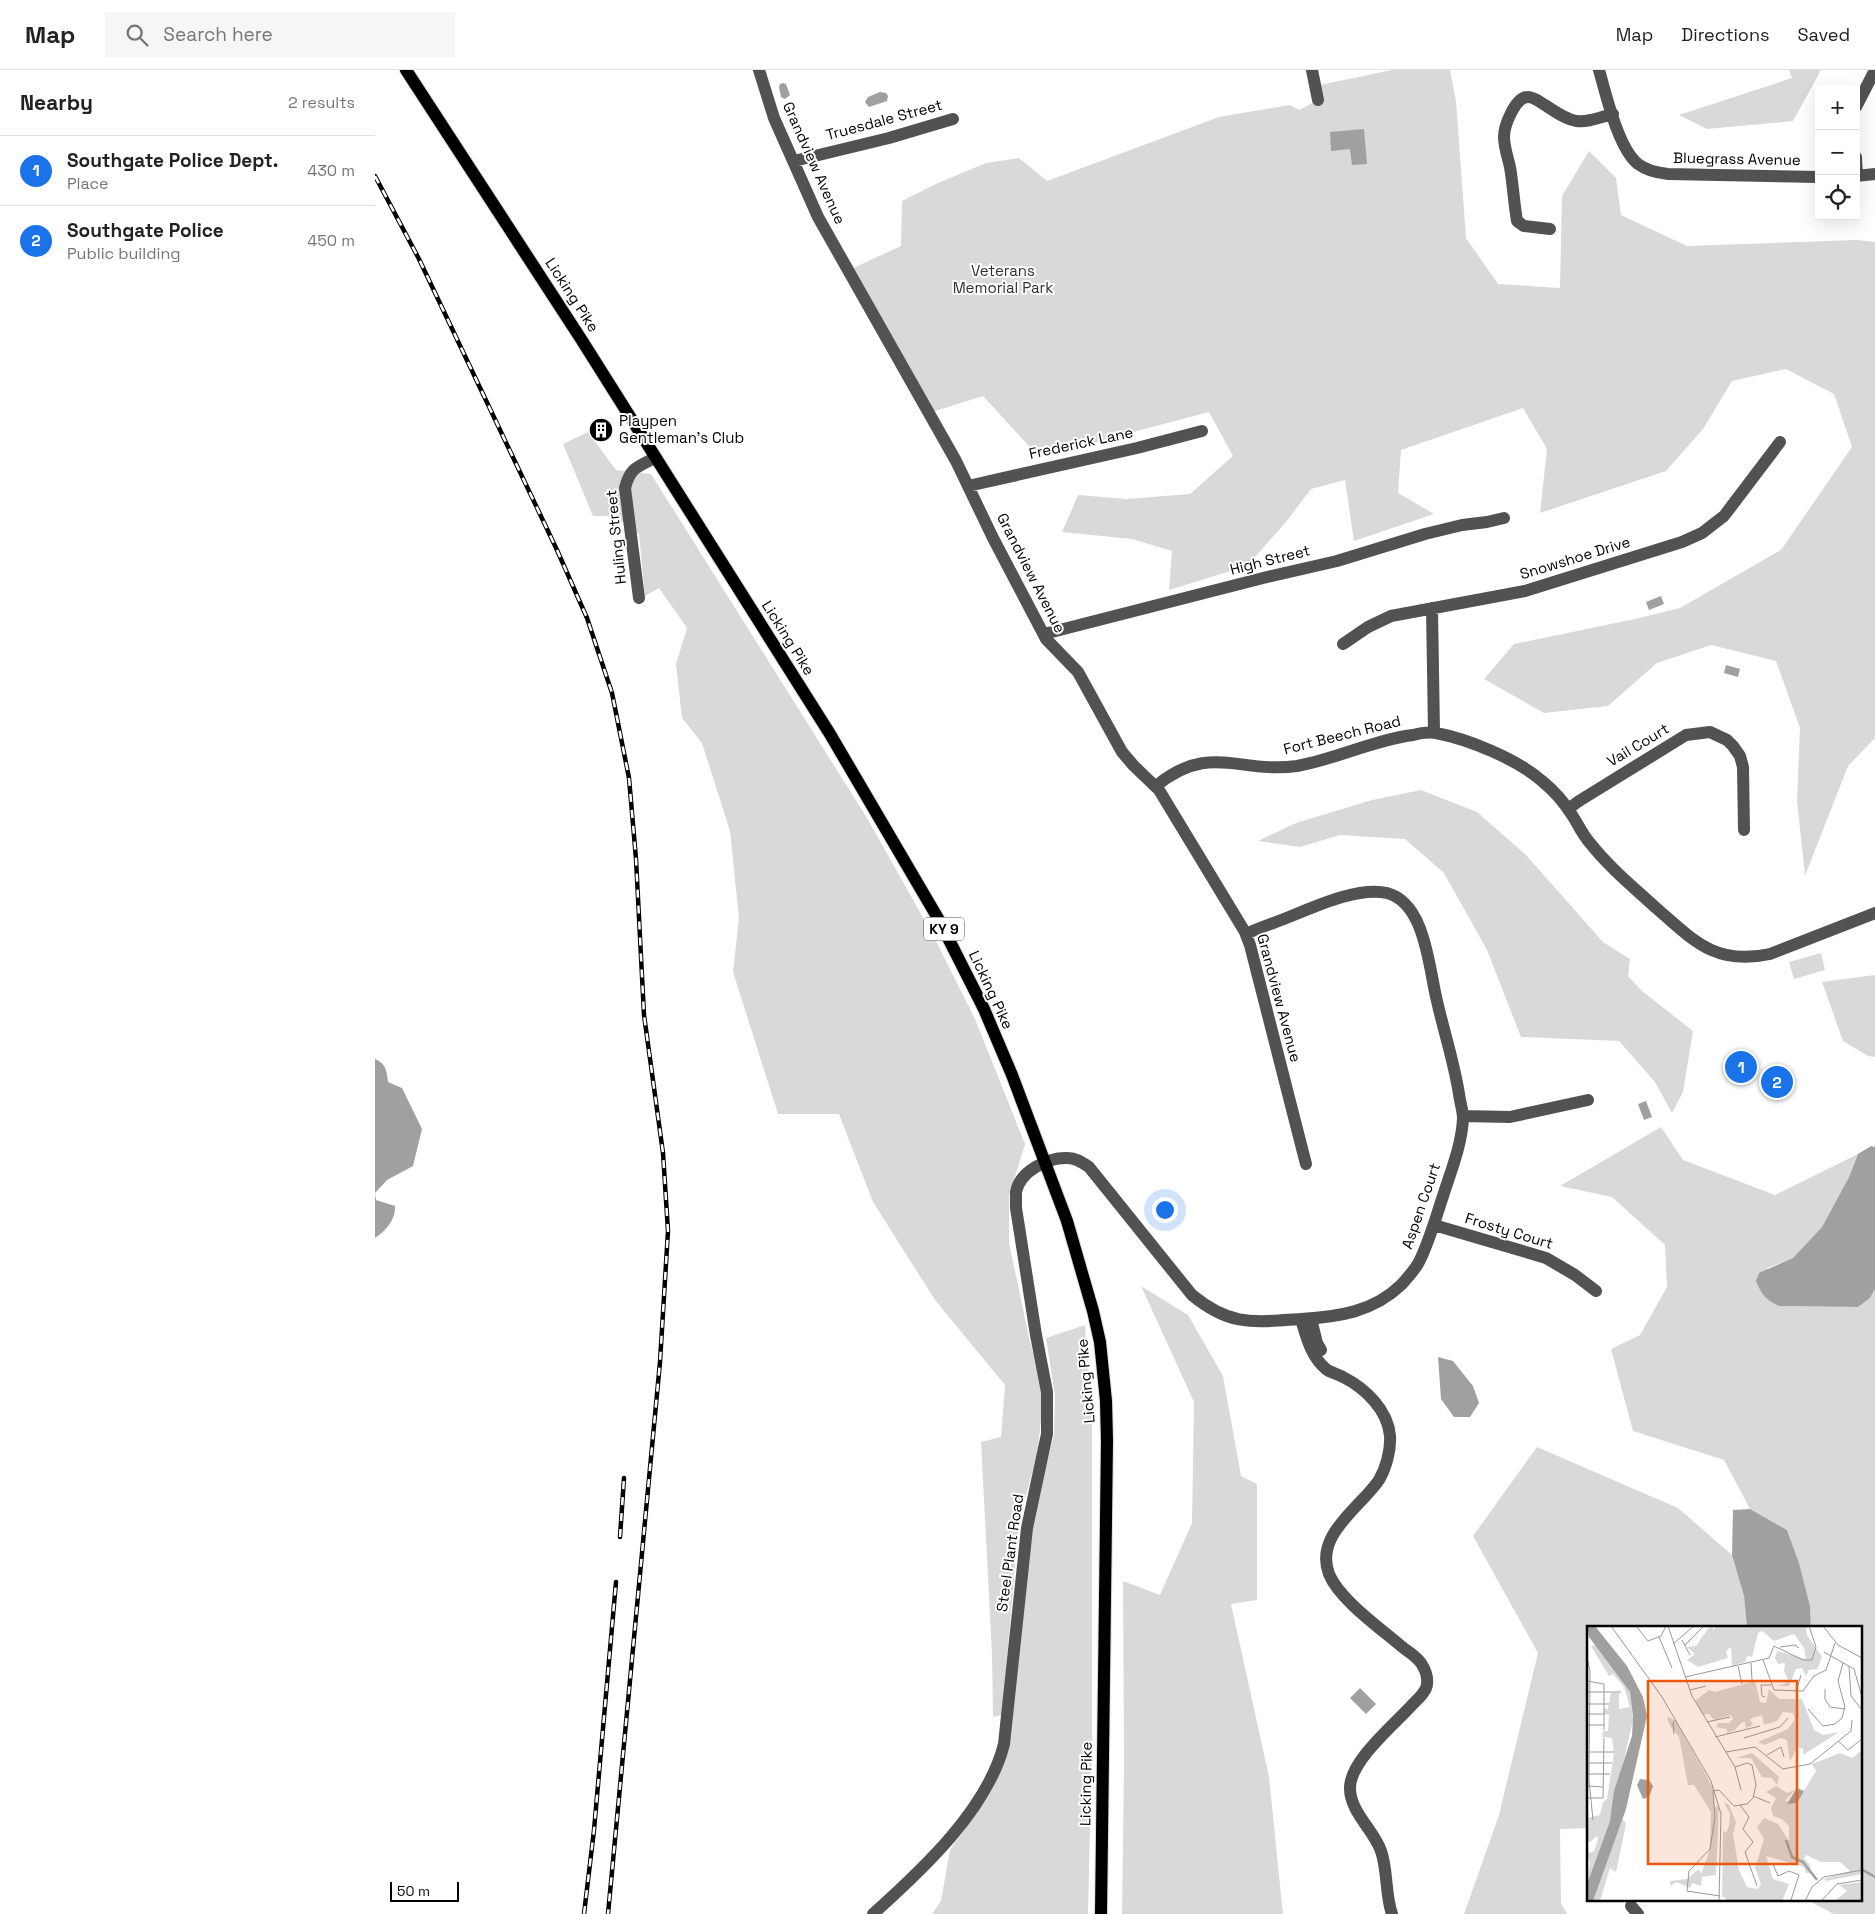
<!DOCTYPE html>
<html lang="en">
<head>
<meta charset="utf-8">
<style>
	:root { --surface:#fff; --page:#f6f6f6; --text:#222; --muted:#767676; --line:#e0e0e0; --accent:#1a73e8 }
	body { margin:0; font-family:"Space Grotesk",sans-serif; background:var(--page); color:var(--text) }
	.controls { position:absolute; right:15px; top:15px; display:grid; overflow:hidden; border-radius:0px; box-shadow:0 5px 20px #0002 }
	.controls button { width:45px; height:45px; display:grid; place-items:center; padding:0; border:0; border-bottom:1px solid var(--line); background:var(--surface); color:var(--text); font:25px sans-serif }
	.scale { position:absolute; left:15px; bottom:12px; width:69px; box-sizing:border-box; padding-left:5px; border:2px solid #000; border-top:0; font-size:14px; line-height:18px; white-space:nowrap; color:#000; -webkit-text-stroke:4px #fff; paint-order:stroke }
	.you { position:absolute; left:789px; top:1139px; width:18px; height:18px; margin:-12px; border:4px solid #fff; border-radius:50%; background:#1a73e8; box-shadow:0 0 0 8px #1a73e833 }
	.badge { display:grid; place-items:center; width:32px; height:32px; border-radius:50%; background:var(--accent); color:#fff; font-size:16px; font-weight:700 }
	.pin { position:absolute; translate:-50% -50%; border:2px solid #fff; box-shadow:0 1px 5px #0006 }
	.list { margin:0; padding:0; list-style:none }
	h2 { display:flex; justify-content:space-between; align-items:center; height:65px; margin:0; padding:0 20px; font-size:21px }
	h2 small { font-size:16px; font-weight:400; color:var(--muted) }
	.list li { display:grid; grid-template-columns:32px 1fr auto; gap:15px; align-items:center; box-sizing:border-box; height:70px; padding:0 20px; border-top:1px solid var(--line) }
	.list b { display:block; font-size:19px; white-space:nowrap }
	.list p { margin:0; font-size:16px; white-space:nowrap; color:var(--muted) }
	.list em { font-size:16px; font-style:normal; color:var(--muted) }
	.icon { flex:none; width:28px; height:28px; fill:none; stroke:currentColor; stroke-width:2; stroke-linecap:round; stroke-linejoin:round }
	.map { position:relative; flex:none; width:1500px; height:1844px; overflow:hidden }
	header { display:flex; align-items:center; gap:30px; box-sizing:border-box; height:70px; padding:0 25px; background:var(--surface); border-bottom:1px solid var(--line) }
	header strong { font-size:24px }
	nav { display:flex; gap:28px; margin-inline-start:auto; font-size:18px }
	.search { width:350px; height:45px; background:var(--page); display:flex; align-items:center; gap:12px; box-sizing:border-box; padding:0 18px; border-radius:0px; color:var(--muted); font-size:19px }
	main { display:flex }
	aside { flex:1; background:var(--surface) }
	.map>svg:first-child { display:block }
	.green { fill:#d9d9d9 }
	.water { fill:#a0a0a0 }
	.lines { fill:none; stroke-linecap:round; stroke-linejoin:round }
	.stream { stroke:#a0a0a0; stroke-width:2.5 }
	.major-casing { stroke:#dbdbdb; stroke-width:14 }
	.minor { stroke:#525252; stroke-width:12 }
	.major { stroke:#000; stroke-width:12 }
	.rail-casing { stroke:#000; stroke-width:4.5 }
	.rail { stroke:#fff; stroke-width:2.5; stroke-dasharray:8; stroke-linecap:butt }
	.labels { text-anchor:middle; stroke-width:4; stroke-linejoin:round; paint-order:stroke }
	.shield { fill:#fff; stroke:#4c4c4c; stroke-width:1 }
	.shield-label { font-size:14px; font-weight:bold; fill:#000 }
	.street-label { font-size:15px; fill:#000; stroke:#fff }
	.park-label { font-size:15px; fill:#303030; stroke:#fff }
	.poi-label { font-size:15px; fill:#000; stroke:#fff; text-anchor:start }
	.inset-river { fill:none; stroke:#a0a0a0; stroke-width:2.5 }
	.inset-road { fill:none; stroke:#999; stroke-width:1 }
	.view { fill:#e8590c; fill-opacity:0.15; stroke:#e8590c; stroke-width:2.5 }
	.inset-edge { fill:none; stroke:#000; stroke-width:2.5 }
</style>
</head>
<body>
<header>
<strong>Map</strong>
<div class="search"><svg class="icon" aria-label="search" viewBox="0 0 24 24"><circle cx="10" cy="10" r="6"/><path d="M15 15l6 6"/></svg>Search here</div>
<nav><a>Map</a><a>Directions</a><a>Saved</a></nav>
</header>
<main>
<aside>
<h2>Nearby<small>2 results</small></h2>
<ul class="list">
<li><span class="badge">1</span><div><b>Southgate Police Dept.</b><p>Place</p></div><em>430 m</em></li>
<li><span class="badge">2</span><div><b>Southgate Police</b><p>Public building</p></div><em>450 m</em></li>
</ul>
</aside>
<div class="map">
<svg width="1500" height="1844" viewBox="0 0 1500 1844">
	<rect width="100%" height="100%" fill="#fff"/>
	<!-- green -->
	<path class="green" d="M1017 0H1075L1081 31 1091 168 1123 214 1185 218 1187 126 1214 81 1241 108 1246 145 1312 176 1482 170 1500 172V668L1473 696 1430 806 1422 731 1425 658 1401 591 1336 575 1282 593 1233 636 1169 643 1109 609 1139 574 1260 549 1305 538 1406 480 1477 377 1459 324 1411 299 1357 311 1328 359 1291 401 1165 443 1172 379 1148 338 1026 380 1023 423 1059 444 979 471 970 410 936 419 911 452 872 496 794 520 797 481 757 469 687 462 703 425 752 429 815 424 858 386 834 342 664 387 608 326 554 343 474 200 526 176 527 131 563 113 611 93 644 88 672 111 844 47 915 35 924 40 943 30 940 16Z
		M1414 0H1446L1418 51 1332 59 1304 45 1417 8Z
		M213 362 241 400 276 404 492 748 559 867 600 949 650 1074 634 1126V1173L655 1272 669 1323 662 1385 644 1452 627 1645 618 1647 617 1584 606 1372 626 1367 630 1315 560 1230 498 1132 464 1044H403L358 902 364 848 355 761 327 673 307 648 301 594 312 558 284 518 270 526 264 464 239 446H218L188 374Z
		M1046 720 1102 742 1151 785 1228 872 1255 889 1253 906 1267 921 1318 961 1308 1022 1297 1043 1280 1012 1244 971 1146 967 1112 880 1069 803 1030 769 965 765 925 777 883 771 921 753 997 730Z
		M1446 883 1450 900 1419 909 1414 892Z
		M1500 905V987L1493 986 1468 971 1447 912Z
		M1286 1057 1308 1090 1400 1125 1483 1084 1474 1107 1447 1157 1418 1188 1392 1198 1404 1236 1483 1237 1495 1228 1500 1219V1844H1459L1432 1830H1486V1558H1436L1435 1536 1424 1493 1412 1460 1375 1439 1349 1390 1258 1361 1236 1279 1265 1265 1292 1217 1290 1175 1237 1127 1185 1116Z
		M766 1216 813 1245 848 1306 866 1406 882 1414V1530L856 1534 894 1707 908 1844H747L749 1694 748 1511 785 1525 817 1453 819 1332Z
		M710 1255 717 1351V1673L713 1844H557L566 1831 575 1780 616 1722 633 1678 660 1438 679 1365 680 1326 671 1268Z
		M1162 1377 1303 1438 1357 1485 1369 1526 1372 1558H1214V1758L1185 1759 1186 1833 1192 1844H1089L1124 1745 1163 1583 1098 1466Z"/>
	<!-- water -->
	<path class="water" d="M408 13 411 14 415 25 410 29 406 27 404 17 405 14Z
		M505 22 511 23 513 26 512 31 494 37 490 32 493 27Z
		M989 59 992 94 977 95 975 79 956 81 955 62Z
		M1286 526 1289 534 1274 540 1271 532Z
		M1351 595 1365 599 1363 607 1349 603Z
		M0 989C11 993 12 1002 13 1012L27 1018 47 1059 38 1096 12 1110 0 1123 1 1130 20 1136C21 1149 11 1161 0 1168Z
		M1271 1031 1277 1047 1269 1050 1263 1034Z
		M1496 1076 1500 1077V1219L1495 1228 1483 1237 1404 1236C1391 1230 1386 1224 1381 1211L1384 1203 1418 1188 1447 1157 1474 1107 1483 1084Z
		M1063 1287 1078 1291 1098 1316 1104 1333 1095 1347H1079L1066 1329Z
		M1375 1439 1412 1460 1424 1493 1435 1536 1436 1558H1372L1369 1526 1357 1485 1358 1440Z
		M985 1618 1001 1634 991 1644 975 1628Z"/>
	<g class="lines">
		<!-- stream -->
		<path class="stream" d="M1486 1799 1500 1807"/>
		<!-- major casing -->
		<g class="major-casing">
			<path id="major" d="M31 0 206 269 455 664 564 850 609 939 637 1005 692 1151 718 1241 725 1272 731 1331 732 1371 726 1844"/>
		</g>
		<!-- minor -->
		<path class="minor" d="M384 0 399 48 443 147 581 391 618 468 671 569 703 602 747 682 759 696 784 720 870 862 875 875 931 1094
			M937 0 943 30
			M1224 0C1231 24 1243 78 1263 94 1271 100 1283 103 1293 104L1444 107
			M1481 37 1500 0
			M1481 87 1482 106
			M419 91 514 68 578 49
			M1481 106 1500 104
			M1175 159 1149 156 1142 151C1139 133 1138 115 1135 97 1133 88 1129 77 1129 67 1129 56 1140 27 1153 27 1159 27 1165 32 1170 35 1201 56 1203 54 1238 44
			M593 416 762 378 827 361
			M264 528 250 418C255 398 262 397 280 388
			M1057 538 1059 662
			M669 564 892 507 962 491 1050 464 1087 455 1112 452 1129 448
			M968 574 993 557 1016 546 1150 521 1307 472 1327 463 1349 446 1405 372
			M781 716C834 672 865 704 922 696 962 689 998 670 1038 665 1045 663 1054 662 1061 663 1093 669 1142 689 1167 711 1178 720 1189 732 1197 745 1203 754 1207 764 1215 773 1234 797 1257 816 1280 837 1318 870 1340 896 1395 884L1500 843
			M1193 739 1204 731 1311 665 1335 662 1352 670 1358 676 1365 686 1368 697 1369 760
			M1088 1046 1135 1047 1213 1030
			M1059 1155 1171 1188 1200 1205 1221 1221
			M926 1249C931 1266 936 1287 951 1299 956 1303 963 1304 968 1307 990 1318 1013 1340 1015 1366 1016 1380 1011 1398 1004 1410 985 1438 939 1465 954 1504 964 1529 1005 1558 1026 1576 1032 1581 1041 1586 1046 1593 1050 1599 1053 1606 1052 1614 1052 1621 1042 1630 1037 1635 1019 1655 976 1690 975 1717 974 1741 999 1760 1006 1781 1013 1801 1010 1824 1017 1844
			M936 1249 942 1273 946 1280
			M1256 1836 1263 1844
			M498 1844C547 1800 613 1739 629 1674L652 1458 672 1364V1322L661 1265 641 1138C641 1133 641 1127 641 1122 645 1101 673 1087 693 1088 701 1088 708 1093 714 1097L817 1225C856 1257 879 1252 926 1249 963 1247 998 1242 1026 1215 1033 1207 1041 1199 1045 1190 1055 1169 1061 1147 1068 1126 1076 1101 1087 1074 1088 1048 1088 1041 1085 1032 1084 1024 1079 992 1069 962 1062 931 1054 900 1051 833 1012 823 982 816 937 838 909 849 896 854 883 858 871 864"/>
		<!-- major -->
		<use href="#major" class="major"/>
		<!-- rail casing -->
		<g class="rail-casing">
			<path id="rail" d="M0 106 44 189 182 480 212 548 237 623 254 708 261 789 269 945 288 1083 293 1161 285 1292 233 1844
				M245 1467 249 1408
				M209 1844 219 1760 241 1512"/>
		</g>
		<!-- rail -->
		<use href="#rail" class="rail"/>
	</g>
	<!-- icons -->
	<defs>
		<g id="building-disc" transform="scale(1.25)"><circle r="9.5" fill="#000" stroke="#fff"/><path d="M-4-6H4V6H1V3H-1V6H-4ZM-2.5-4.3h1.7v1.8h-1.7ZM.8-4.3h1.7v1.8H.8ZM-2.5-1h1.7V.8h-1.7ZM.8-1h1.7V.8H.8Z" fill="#fff"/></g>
	</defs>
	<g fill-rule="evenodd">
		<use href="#building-disc" x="226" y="360"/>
	</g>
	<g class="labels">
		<!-- shield labels -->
		<rect class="shield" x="549" y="847.5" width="40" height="23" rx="4"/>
		<g class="shield-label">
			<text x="569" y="864">KY 9</text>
		</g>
		<!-- street labels -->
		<g class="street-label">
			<text transform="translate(509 50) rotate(-15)" y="5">Truesdale Street</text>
			<text transform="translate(1362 89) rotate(1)" y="5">Bluegrass Avenue</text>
			<text transform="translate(439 93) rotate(66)" y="5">Grandview Avenue</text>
			<text transform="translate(197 225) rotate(57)" y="5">Licking Pike</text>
			<text transform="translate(706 373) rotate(-12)" y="5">Frederick Lane</text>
			<text transform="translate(241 467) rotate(-96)" y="5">Huling Street</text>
			<text transform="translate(1200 488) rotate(-17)" y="5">Snowshoe Drive</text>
			<text transform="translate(895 490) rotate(-14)" y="5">High Street</text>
			<text transform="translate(656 503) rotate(63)" y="5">Grandview Avenue</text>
			<text transform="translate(413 568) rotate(58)" y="5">Licking Pike</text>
			<text transform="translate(967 665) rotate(-14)" y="5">Fort Beech Road</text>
			<text transform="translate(1263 675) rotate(-31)" y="5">Vail Court</text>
			<text transform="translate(616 920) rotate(65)" y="5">Licking Pike</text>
			<text transform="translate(904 928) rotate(75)" y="5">Grandview Avenue</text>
			<text transform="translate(1046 1136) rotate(-71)" y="5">Aspen Court</text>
			<text transform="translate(1134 1161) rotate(17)" y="5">Frosty Court</text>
			<text transform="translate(711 1311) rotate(-95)" y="5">Licking Pike</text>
			<text transform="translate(635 1483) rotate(-82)" y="5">Steel Plant Road</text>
			<text transform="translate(711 1714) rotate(-89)" y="5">Licking Pike</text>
		</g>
		<!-- park labels -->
		<g class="park-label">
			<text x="628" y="206">Veterans<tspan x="628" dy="17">Memorial Park</tspan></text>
		</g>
		<!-- poi labels -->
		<g class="poi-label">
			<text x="244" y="356">Playpen<tspan x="244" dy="17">Gentleman's Club</tspan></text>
		</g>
	</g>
	<!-- overview -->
	<g transform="translate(1212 1556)">
		<rect width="275" height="275" fill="#fff"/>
		<path d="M123 0H126V5L129 0H222L219 3 220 9 235 31 232 39 230 43 222 44 219 50 215 42 209 43 202 60H191L202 56 197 45 198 37 191 38 188 32 190 25 219 33 217 22 207 8 187 15 175 5 171 7 165 31 160 30 158 36 145 40 144 21 139 25 141 32 111 41 100 34 108 28 100 21 109 20ZM8 19 43 66 46 94 23 195 0 258 3 237 0 228 7 225 11 213 10 210 3 216 0 215V192L13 189 16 176 20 173 27 127 25 112 15 111 16 105H21L22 89 17 88V83H21L24 67H32V83L43 81 37 61 26 48 22 50 4 20ZM168 55 173 76 179 77 182 63 192 73H215L227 104 236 109 252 106 216 129V123L211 121 203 135 200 114 194 112 177 119 171 116 201 103 208 93 206 87 196 86 190 95 177 99 175 89 163 93 166 99 159 102 158 96 154 97 148 104 140 107V103L129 101 131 97H142L146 93 144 89 127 94 122 88 116 89 108 75 122 64 128 66ZM82 91 89 95 126 162 128 187 123 219 124 186 107 159H101L92 111 83 100 80 92ZM275 124V248L239 255 237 253 263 245 253 236H234L219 229 217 232 223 239 224 247H219L217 241 179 230 186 253 202 258 195 275H139L138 271H135L136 205 139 207 142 200 143 188 137 176 142 179 149 196 146 208 152 244 160 261 171 263 174 258 168 242 177 213 170 201 177 192 191 198 202 215V200L195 193 186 190 184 182 189 172 179 166 189 160 200 167 209 163 198 175 209 178 229 145 225 138 253 127 265 132ZM165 127 192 151 190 159 185 152 175 151 164 132H149ZM132 180 129 249 115 251 114 260 105 257 103 262 90 256 83 260V255L100 253 112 243 114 248 122 226 128 181ZM34 190 39 198 29 246 23 242 13 275H6ZM275 256V275H248L260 265 252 259Z" fill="#d9d9d9"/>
		<path d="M0 0H8L40 40 56 71 60 90 39 183 6 275H0V258L23 195 27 165 45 110 46 91 43 66 2 11ZM53 153 62 154 66 160 62 171 56 173 50 159ZM210 162 217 165 210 177 200 178Z" fill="#a0a0a0"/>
		<path class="inset-river" d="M199 214 205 231 216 236 230 254"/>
		<path class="inset-road" d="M24 0 75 71 124 155 134 188 132 275M49 0 61 15 74 10 79 0M81 0 105 70 148 141 154 164M236 0 251 19 275 32M72 11 85 42M95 14 103 29M86 18 107 0M98 19 117 0M193 21 208 19 212 22M237 26 267 43 275 71M0 32 3 45 2 154 6 194M176 34 187 64 216 65 227 50 239 44 248 17M164 37 165 54M151 40 155 58M262 40 264 70 275 84M98 51 182 32 187 20 216 34H225L229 21 222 0M0 55 17 58V104M238 63V73L243 81 258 83M103 64 119 60M0 66H34M209 66 214 49M178 71 175 70 174 59H184M0 78H22M221 83 236 100 248 98 255 92 258 81 251 55 256 37M0 88H17M120 96 143 91M0 99H17M87 108 86 97 89 94M128 111 173 100M157 112 193 101 201 92M251 115 261 124 275 113M3 126H27M139 126 168 121 196 143 223 138 264 105 265 94M180 129 194 121 197 131M2 137H25M0 148H23M1 160 16 161M166 170 183 177M0 172H16L17 112M153 179 162 191 156 203 166 216 158 226 170 260M186 238 191 250 202 245 212 249 204 274M100 265 102 245 123 223 128 191 126 165 132 164 147 180 160 178 166 172 169 159 165 139 160 137 148 141M100 265 133 270M218 275 225 261 237 251 275 244M234 275 250 258 275 254"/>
		<path class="view" d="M61 55H210V238H61Z"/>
		<rect width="275" height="275" class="inset-edge"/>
	</g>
</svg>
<div class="controls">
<button>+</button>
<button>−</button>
<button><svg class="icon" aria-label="locate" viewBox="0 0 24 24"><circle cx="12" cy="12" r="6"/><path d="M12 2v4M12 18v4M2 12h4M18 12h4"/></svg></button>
</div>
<div class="scale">50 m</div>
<div class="you"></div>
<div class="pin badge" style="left:1366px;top:997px">1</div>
<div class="pin badge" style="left:1402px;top:1012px">2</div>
</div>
</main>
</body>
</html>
